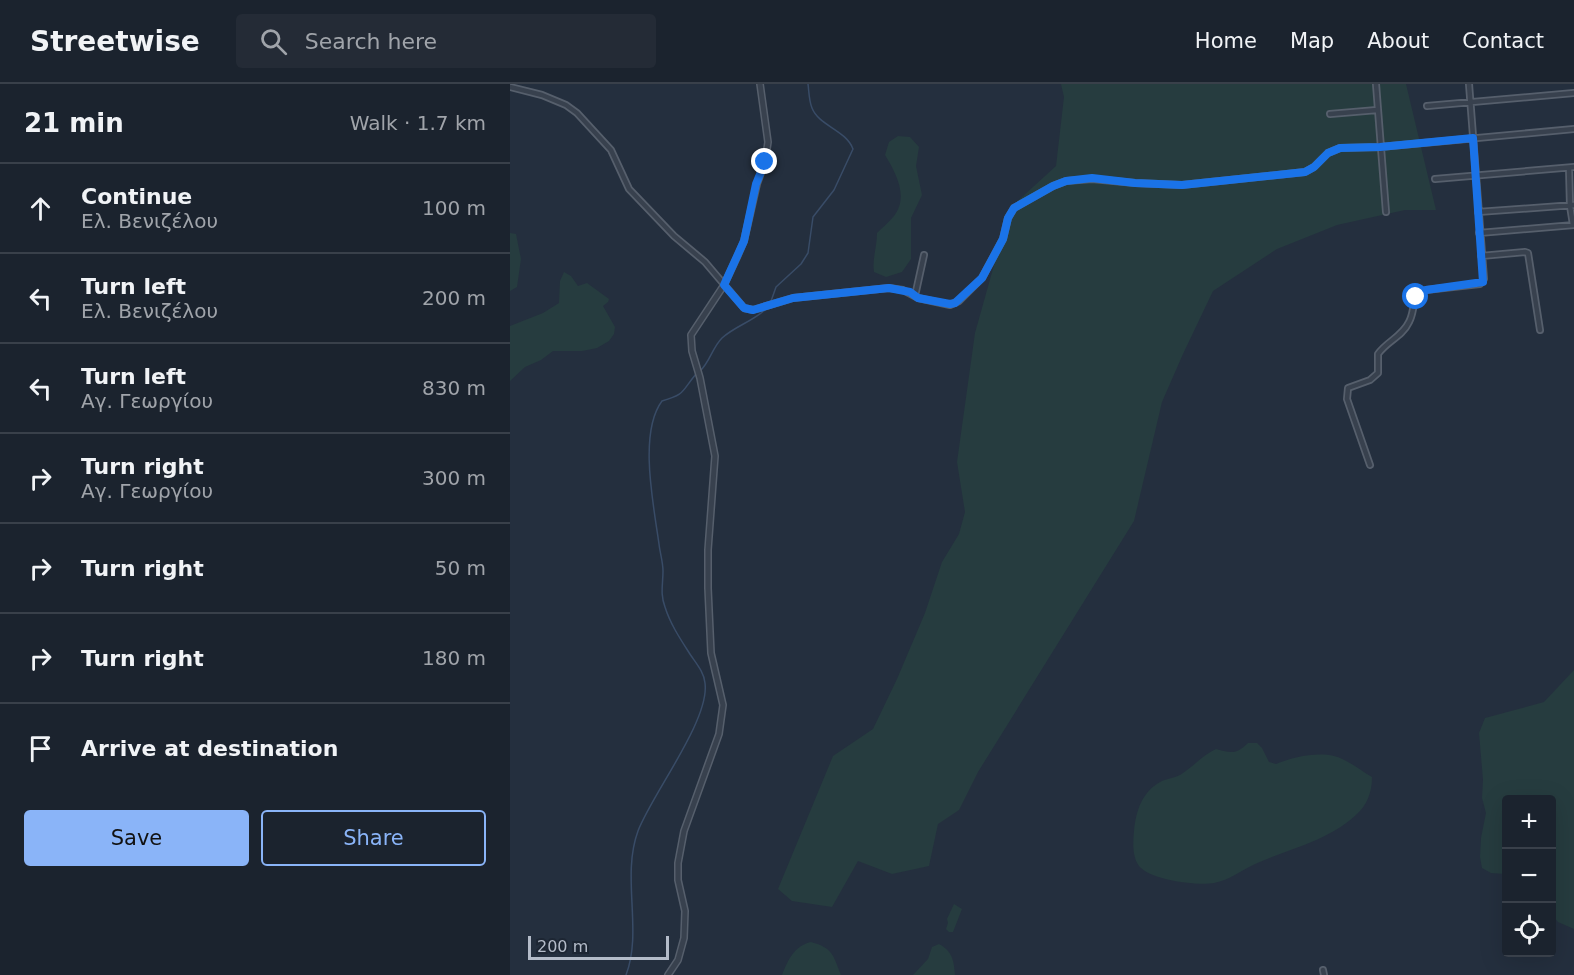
<!DOCTYPE html>
<html lang="en">
<head>
<meta charset="utf-8">
<style>
	:root { --surface:#1b232e; --page:#242b36; --text:#f1f3f6; --muted:#a0a4aa; --line:#39404a; --accent:#8ab4f8 }
	body { margin:0; font-family:"DejaVu Sans",sans-serif; background:var(--page); color:var(--text) }
	.controls { position:absolute; right:18px; bottom:18px; display:grid; overflow:hidden; border-radius:6px; box-shadow:0 6px 24px #0002 }
	.controls button { width:54px; height:54px; display:grid; place-items:center; padding:0; border:0; border-bottom:2px solid var(--line); background:var(--surface); color:var(--text); font:30px sans-serif }
	.scale { position:absolute; left:18px; bottom:15px; width:141px; box-sizing:border-box; padding-left:6px; border:3px solid #b4bcc9; border-top:0; font-size:16px; line-height:21px; white-space:nowrap; color:#b4bcc9; -webkit-text-stroke:4px #1d2633; paint-order:stroke }
	.stop { position:absolute; width:18px; height:18px; margin:-14px; border:4px solid #1a73e8; border-radius:50%; background:#fff }
	.stop.end { background:#1a73e8; border-color:#fff; box-shadow:0 2px 6px #0008 }
	.list { margin:0; padding:0; list-style:none }
	h2 { display:flex; justify-content:space-between; align-items:center; height:78px; margin:0; padding:0 24px; font-size:26px }
	h2 small { font-size:20px; font-weight:400; color:var(--muted) }
	.list li { display:grid; grid-template-columns:39px 1fr auto; gap:18px; align-items:center; box-sizing:border-box; height:90px; padding:0 24px; border-top:2px solid var(--line) }
	.list b { display:block; font-size:22px; white-space:nowrap }
	.list p { margin:0; font-size:20px; white-space:nowrap; color:var(--muted) }
	.list em { font-size:20px; font-style:normal; color:var(--muted) }
	.actions { display:flex; gap:12px; padding:18px 24px }
	.actions a { flex:1; padding:14px 0; border:2px solid var(--accent); border-radius:6px; text-align:center; font-size:21px; color:var(--accent) }
	.actions .main { background:var(--accent); color:#111 }
	.icon { flex:none; width:33px; height:33px; fill:none; stroke:currentColor; stroke-width:2; stroke-linecap:round; stroke-linejoin:round }
	.map { position:relative; flex:none; width:1064px; height:891px; overflow:hidden }
	header { display:flex; align-items:center; gap:36px; box-sizing:border-box; height:84px; padding:0 30px; background:var(--surface); border-bottom:2px solid var(--line) }
	header strong { font-size:28px }
	nav { display:flex; gap:33px; margin-inline-start:auto; font-size:21px }
	.search { width:420px; height:54px; background:var(--page); display:flex; align-items:center; gap:15px; box-sizing:border-box; padding:0 21px; border-radius:6px; color:var(--muted); font-size:22px }
	main { display:flex }
	aside { flex:1; background:var(--surface) }
	.map>svg:first-child { display:block }
	.green { fill:#263c3f }
	.lines { fill:none; stroke-linecap:round; stroke-linejoin:round }
	.stream { stroke:#394c67; stroke-width:1.5 }
	.minor-casing { stroke:#565f6c; stroke-width:8 }
	.tertiary-casing { stroke:#565f6c; stroke-width:8 }
	.minor { stroke:#38414e; stroke-width:4.5 }
	.tertiary { stroke:#38414e; stroke-width:5 }
	.route { stroke:#1a73e8; stroke-width:8 }
</style>
</head>
<body>
<header>
<strong>Streetwise</strong>
<div class="search"><svg class="icon" aria-label="search" viewBox="0 0 24 24"><circle cx="10" cy="10" r="6"/><path d="M15 15l6 6"/></svg>Search here</div>
<nav><a>Home</a><a>Map</a><a>About</a><a>Contact</a></nav>
</header>
<main>
<aside>
<h2>21 min<small>Walk · 1.7 km</small></h2>
<ul class="list">
<li><svg class="icon" aria-label="ahead" viewBox="0 0 24 24"><path d="M12 20V5M6 11l6-6 6 6"/></svg><div><b>Continue</b><p>Ελ. Βενιζέλου</p></div><em>100 m</em></li>
<li><svg class="icon" aria-label="left" viewBox="0 0 24 24"><path d="M17 20v-9H6M10 6l-5 5 5 5"/></svg><div><b>Turn left</b><p>Ελ. Βενιζέλου</p></div><em>200 m</em></li>
<li><svg class="icon" aria-label="left" viewBox="0 0 24 24"><path d="M17 20v-9H6M10 6l-5 5 5 5"/></svg><div><b>Turn left</b><p>Αγ. Γεωργίου</p></div><em>830 m</em></li>
<li><svg class="icon" aria-label="right" viewBox="0 0 24 24"><path d="M7 20v-9h11M14 6l5 5-5 5"/></svg><div><b>Turn right</b><p>Αγ. Γεωργίου</p></div><em>300 m</em></li>
<li><svg class="icon" aria-label="right" viewBox="0 0 24 24"><path d="M7 20v-9h11M14 6l5 5-5 5"/></svg><div><b>Turn right</b></div><em>50 m</em></li>
<li><svg class="icon" aria-label="right" viewBox="0 0 24 24"><path d="M7 20v-9h11M14 6l5 5-5 5"/></svg><div><b>Turn right</b></div><em>180 m</em></li>
<li><svg class="icon" aria-label="arrive" viewBox="0 0 24 24"><path d="M6 21V4h12l-3 4 3 4H6"/></svg><div><b>Arrive at destination</b></div></li>
</ul>
<div class="actions"><a class="main">Save</a><a>Share</a></div>
</aside>
<div class="map">
<svg width="1064" height="891" viewBox="0 0 1064 891">
	<rect width="100%" height="100%" fill="#242f3e"/>
	<!-- green -->
	<path class="green" d="M551 0H896L926 126H895L827 141 767 165 703 207 673 270 652 318 624 437 468 688 449 726 428 740 419 782 382 790 348 777 322 823 282 817 268 805 323 672 363 645 387 595 415 529 432 478 449 450 455 428 447 378 465 249 500 124 546 82 554 13Z
		M388 52 400 53 409 63 406 82 412 111 401 134V175L392 188 376 193 364 188C362 175 367 163 367 149 372 144 379 138 384 132 399 113 386 89 375 71L379 58Z
		M0 149 6 150 11 175 7 203 0 207Z
		M54 188 61 192 68 202 77 199 99 215 98 218 93 222 105 243 104 250 99 257 87 264 72 267H43L31 276 15 283 0 297V242L33 229 49 219 50 197Z
		M1064 586V845L1048 838 1042 831V716H996V790L981 789 972 784 970 773 971 754 976 729 972 714 973 696 969 649 975 634 1034 618Z
		M738 659H747L752 664 759 678 766 680C784 673 805 668 824 672 837 675 851 687 862 693 862 705 859 717 850 727 822 756 781 764 745 780 730 787 720 796 704 799 687 802 640 796 629 782 622 772 623 758 624 747 626 727 632 707 652 697 659 694 666 694 673 689 685 681 693 671 706 665 721 669 726 671 738 659Z
		M444 820 452 825 443 848H439L436 845 438 839 437 835Z
		M301 858C323 864 323 871 331 891H272C278 876 284 862 301 858Z
		M429 860C442 867 444 876 445 891H403L418 875 422 863Z"/>
	<g class="lines">
		<!-- stream -->
		<path class="stream" d="M260 220 266 203 291 180 298 169 303 133 324 106 343 65C336 46 309 42 302 24 299 17 299 8 298 0
			M190 287C200 278 202 264 212 254 225 242 244 237 257 224
			M116 891C133 847 111 793 128 747 142 710 200 636 195 599 194 587 184 577 178 567 169 553 160 539 155 523 150 510 153 500 153 487 153 478 150 469 149 460 144 423 128 349 152 317 176 310 171 308 186 290"/>
		<!-- minor casing -->
		<g class="minor-casing">
			<path id="minor" d="M866 0 876 128
				M0 3 32 11 56 21 67 29 101 66 119 105 164 152 195 178 234 224 243 226 283 214 379 204 393 206 408 214 440 221 449 217 472 194 493 155 498 134 504 124 543 102 556 97 582 95 625 99 672 101 795 88 804 83 818 69 830 64 870 63 1064 45
				M917 22 1064 9
				M820 30 867 26
				M1059 84 1060 122 1063 141
				M925 95 1064 83
				M968 128 1064 121
				M969 149 1064 141
				M971 172 1015 168 1018 169 1030 246
				M405 212 414 171
				M860 381 837 315 838 304 860 296 868 289V270C877 257 892 253 899 238 906 225 900 213 916 206L970 200 974 195 959 0
				M813 886 814 891"/>
		</g>
		<!-- tertiary casing -->
		<g class="tertiary-casing">
			<path id="tertiary" d="M158 891 168 876 174 854 175 827 168 796V779L174 747 209 650 213 621 201 569 198 504V466L205 372 190 294 182 267 181 251 214 201 228 171 234 157 247 100 255 78 258 58 250 0"/>
		</g>
		<!-- minor -->
		<use href="#minor" class="minor"/>
		<!-- tertiary -->
		<use href="#tertiary" class="tertiary"/>
	</g>
	<g class="lines">
		<!-- route -->
		<path class="route" d="M255 78 246 100 234 157 214 201 234 224 243 226 283 214 379 204 400 208 408 214 440 220 445 219 472 194 493 155 498 134 504 124 543 102 556 97 582 94 625 99 672 101 795 88 804 83 818 69 830 64 870 63 963 54 973 198 916 206 906 213"/>
	</g>
</svg>
<div class="controls">
<button>+</button>
<button>−</button>
<button><svg class="icon" aria-label="locate" viewBox="0 0 24 24"><circle cx="12" cy="12" r="6"/><path d="M12 2v4M12 18v4M2 12h4M18 12h4"/></svg></button>
</div>
<div class="scale">200 m</div>
<div class="stop" style="left:906px;top:213px"></div>
<div class="stop end" style="left:255px;top:78px"></div>
</div>
</main>
</body>
</html>
